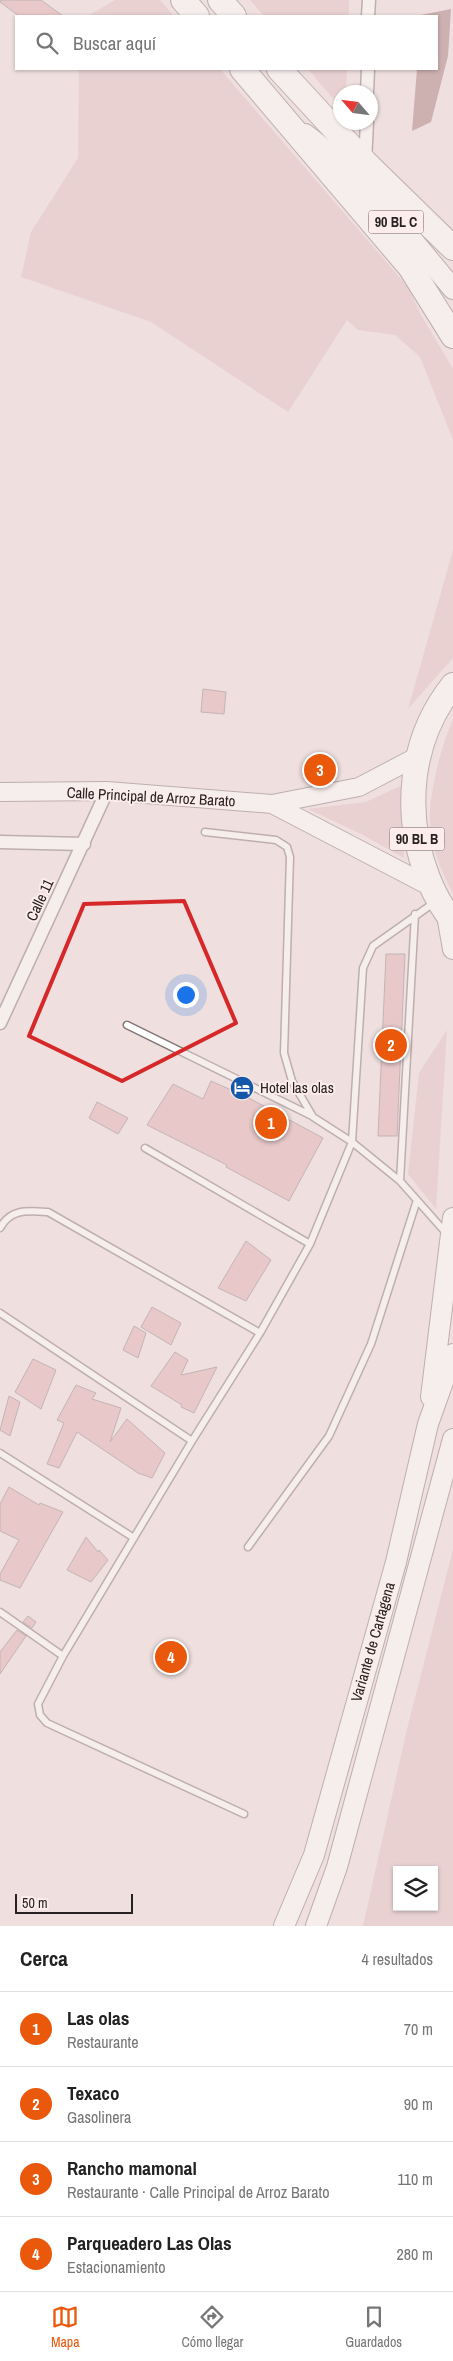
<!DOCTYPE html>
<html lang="es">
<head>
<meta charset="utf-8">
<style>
	:root { --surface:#fff; --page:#f2f2f2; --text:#222; --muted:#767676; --line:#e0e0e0; --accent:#ea580c }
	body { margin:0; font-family:"Archivo Narrow",sans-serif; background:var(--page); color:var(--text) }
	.controls { position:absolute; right:15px; bottom:15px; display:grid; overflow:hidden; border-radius:0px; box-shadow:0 1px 4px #0004 }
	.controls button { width:45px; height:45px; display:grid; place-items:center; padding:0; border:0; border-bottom:1px solid var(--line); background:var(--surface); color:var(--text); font:25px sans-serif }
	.compass { position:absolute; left:333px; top:85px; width:45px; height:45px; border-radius:50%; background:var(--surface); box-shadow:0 1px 4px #0004; rotate:298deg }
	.scale { position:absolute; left:15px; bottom:12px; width:118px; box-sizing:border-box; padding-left:5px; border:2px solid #272121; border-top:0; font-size:14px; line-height:18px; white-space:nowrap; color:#272121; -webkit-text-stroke:4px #fcecec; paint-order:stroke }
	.you { position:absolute; left:185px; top:994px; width:18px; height:18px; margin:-12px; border:4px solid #fff; border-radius:50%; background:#1a73e8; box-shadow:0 0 0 8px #1a73e833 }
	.badge { display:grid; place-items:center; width:32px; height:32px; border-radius:50%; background:var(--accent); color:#fff; font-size:16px; font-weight:700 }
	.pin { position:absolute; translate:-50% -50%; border:2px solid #fff; box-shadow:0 1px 5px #0006 }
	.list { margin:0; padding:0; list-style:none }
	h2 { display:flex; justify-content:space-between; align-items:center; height:65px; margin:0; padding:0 20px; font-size:21px }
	h2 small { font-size:16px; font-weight:400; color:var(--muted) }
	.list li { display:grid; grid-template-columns:32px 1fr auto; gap:15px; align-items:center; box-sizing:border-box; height:75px; padding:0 20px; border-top:1px solid var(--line) }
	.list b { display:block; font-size:19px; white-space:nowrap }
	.list p { margin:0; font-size:16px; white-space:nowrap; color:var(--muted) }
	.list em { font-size:16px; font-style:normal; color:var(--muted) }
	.icon { flex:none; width:28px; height:28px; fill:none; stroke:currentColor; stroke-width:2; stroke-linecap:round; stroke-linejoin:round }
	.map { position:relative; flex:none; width:453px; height:1926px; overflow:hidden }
	.search { position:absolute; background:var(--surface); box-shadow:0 1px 4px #0004; left:15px; right:15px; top:15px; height:55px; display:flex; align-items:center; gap:12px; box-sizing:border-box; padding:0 18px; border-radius:0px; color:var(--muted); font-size:19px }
	.sheet { height:365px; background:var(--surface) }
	nav { display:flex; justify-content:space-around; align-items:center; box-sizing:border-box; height:70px; border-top:1px solid var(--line); background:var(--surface); font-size:14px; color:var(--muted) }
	nav a { display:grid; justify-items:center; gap:2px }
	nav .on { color:var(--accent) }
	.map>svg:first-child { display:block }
	.green { fill:#e2c2c3; fill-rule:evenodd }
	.water { fill:#a57879 }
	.building { fill:#dfaeaf; stroke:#908181 }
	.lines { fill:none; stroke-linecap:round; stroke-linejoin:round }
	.lane-casing { stroke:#847575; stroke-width:9 }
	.street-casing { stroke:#847575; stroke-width:15 }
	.secondary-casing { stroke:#847575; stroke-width:20 }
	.primary-casing { stroke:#847575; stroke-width:22 }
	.highway-casing { stroke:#847575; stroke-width:26 }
	.lane { stroke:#fff; stroke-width:6 }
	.street { stroke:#fff; stroke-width:12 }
	.secondary { stroke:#fff; stroke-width:18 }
	.primary { stroke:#fff; stroke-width:20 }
	.highway { stroke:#fff; stroke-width:24 }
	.marked { fill:none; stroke:#d62828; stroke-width:4; stroke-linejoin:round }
	.labels { text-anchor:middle; stroke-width:4; stroke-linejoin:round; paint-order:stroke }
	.shield { fill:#fcecec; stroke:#675e5e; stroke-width:1 }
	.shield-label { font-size:14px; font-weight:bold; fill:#272121 }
	.street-label { font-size:15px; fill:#272121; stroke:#fcecec }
	.poi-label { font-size:15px; fill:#272121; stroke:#fcecec; text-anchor:start }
</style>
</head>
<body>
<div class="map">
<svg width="453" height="1926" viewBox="0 0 453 1926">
	<rect width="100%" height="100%" fill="#efdfdf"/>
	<!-- green -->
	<path class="green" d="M115 0H160L174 16H88Z
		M250 0H349V16H264Z
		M79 69H220L408 287 420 313 453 369V440L420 357 395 335 358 330 347 320 288 412 151 322 21 277 31 232 78 158Z
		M308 69H347L346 92H340V107Z
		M453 550V658L408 709Z
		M453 720V894C443 874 431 847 430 825 428 798 441 744 453 720Z
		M404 784V858L361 834 308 809 366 802Z
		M447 1030 436 1209 408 1174 419 1073Z
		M453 1549V1926H363L406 1733ZM397 1870H434V1907H397Z"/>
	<!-- water -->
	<path class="water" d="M451 9 448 56 431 122 412 131 417 69H437V16L421 15Z"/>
	<!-- building -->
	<path class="building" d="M0 0H41L63 16H19L0 2Z
		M203 689 226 692 224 714 201 712Z
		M386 954H405L397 1136H378Z
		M211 1081 247 1097 323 1138 289 1201 226 1167 227 1165 147 1125 173 1084 203 1099Z
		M97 1102 128 1118 118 1134 89 1118Z
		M246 1241 271 1260 246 1301 218 1288Z
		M152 1307 181 1323 171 1345 141 1327Z
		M134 1326 146 1333 138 1358 123 1350Z
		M175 1352 188 1360 181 1375 217 1367 194 1413 181 1407 182 1405 151 1386Z
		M33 1359 56 1370 41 1409 15 1392Z
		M76 1385 96 1393 92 1399 121 1408 110 1442 127 1419 165 1453 152 1478 138 1473 77 1432 59 1468 47 1464 64 1423 57 1420Z
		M9 1396 20 1402 10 1436 0 1430Z
		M9 1487 39 1505 40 1503 63 1512 20 1588 0 1580V1574L19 1540 0 1531V1504Z
		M86 1537 98 1552 99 1550 108 1560 91 1582 67 1570Z
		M28 1616 36 1622 32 1628 23 1622Z
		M17 1630 26 1636 0 1674V1652Z"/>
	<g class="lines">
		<!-- lane casing -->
		<g class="lane-casing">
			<path id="lane" d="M205 832 276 840 287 847 290 857 284 1053 292 1081 313 1117 352 1142 400 1181 447 1234
				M127 1025 312 1116
				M145 1148 310 1244
				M400 1181 415 914
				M0 1228C11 1208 28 1211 48 1212L260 1333
				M0 1313 192 1441
				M0 1453 134 1538
				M248 1547 329 1436 371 1344 417 1200
				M0 1612 63 1656
				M244 1814 47 1723 40 1715 38 1704 63 1656 192 1441 260 1333 310 1244 352 1142 363 968 373 946 435 902"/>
		</g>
		<!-- street casing -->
		<g class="street-casing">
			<path id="street" d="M368 16 369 0
				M367 92 368 69
				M365 162 367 122
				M0 842 84 844
				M0 1023 107 791"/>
		</g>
		<!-- secondary casing -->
		<g class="secondary-casing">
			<path id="secondary" d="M0 792 107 791 272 804 359 787 418 756
				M272 804 433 888"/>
		</g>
		<!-- primary casing -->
		<g class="primary-casing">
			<path id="primary" d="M305 134C362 177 408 234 453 289
				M447 915 453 949
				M431 1397 453 1218
				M284 1926 314 1855 396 1562 428 1424 453 1354
				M316 1926 337 1867 453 1439"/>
		</g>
		<!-- highway casing -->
		<g class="highway-casing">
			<path id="highway" d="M183 0 197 16
				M220 0 234 16
				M242 69 410 267 453 336
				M279 69 365 162 453 248
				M453 685C409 740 403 814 428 878 434 893 442 909 453 921"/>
		</g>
		<!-- lane -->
		<use href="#lane" class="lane"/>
		<!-- street -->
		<use href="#street" class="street"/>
		<!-- secondary -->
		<use href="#secondary" class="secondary"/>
		<!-- primary -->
		<use href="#primary" class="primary"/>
		<!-- highway -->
		<use href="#highway" class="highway"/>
	</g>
	<!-- marked area -->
	<path d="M0 0H453V1926H0ZM184 901 236 1023 122 1081 29 1036 84 904Z" fill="#efdfdf" fill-opacity=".55" fill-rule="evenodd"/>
	<path class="marked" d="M184 901 236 1023 122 1081 29 1036 84 904Z"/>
	<!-- icons -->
	<defs>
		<g id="hotel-disc" transform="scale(1.25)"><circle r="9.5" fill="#1457a7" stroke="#fcecec"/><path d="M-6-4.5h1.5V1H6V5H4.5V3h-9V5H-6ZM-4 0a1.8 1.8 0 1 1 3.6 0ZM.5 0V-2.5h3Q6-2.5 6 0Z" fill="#fff"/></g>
	</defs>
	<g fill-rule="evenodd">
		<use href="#hotel-disc" x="242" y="1088"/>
	</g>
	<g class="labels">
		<!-- shield labels -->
		<g class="shield">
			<rect x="368.5" y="210.5" width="55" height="23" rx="4"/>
			<rect x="389.5" y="827.5" width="55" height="23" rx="4"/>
		</g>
		<g class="shield-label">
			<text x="396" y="227">90 BL C</text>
			<text x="417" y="844">90 BL B</text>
		</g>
		<!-- street labels -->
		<g class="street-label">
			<text transform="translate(151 797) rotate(3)" y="5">Calle Principal de Arroz Barato</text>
			<text transform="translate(40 900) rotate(-65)" y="5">Calle 11</text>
			<text transform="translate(373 1642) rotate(-74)" y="5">Variante de Cartagena</text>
		</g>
		<!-- poi labels -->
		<g class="poi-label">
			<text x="260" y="1093">Hotel las olas</text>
		</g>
	</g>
</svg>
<div class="controls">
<button><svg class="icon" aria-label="layers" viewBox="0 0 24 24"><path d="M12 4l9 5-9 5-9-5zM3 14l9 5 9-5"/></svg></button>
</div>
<svg class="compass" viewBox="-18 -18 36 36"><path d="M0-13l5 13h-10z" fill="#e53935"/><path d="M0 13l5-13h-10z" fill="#767676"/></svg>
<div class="scale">50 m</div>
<div class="you"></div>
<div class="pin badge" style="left:271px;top:1123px">1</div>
<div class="pin badge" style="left:391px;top:1045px">2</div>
<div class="pin badge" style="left:320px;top:770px">3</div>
<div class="pin badge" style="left:171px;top:1657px">4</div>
<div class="search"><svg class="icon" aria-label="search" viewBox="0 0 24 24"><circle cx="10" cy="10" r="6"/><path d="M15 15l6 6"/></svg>Buscar aquí</div>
</div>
<section class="sheet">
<h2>Cerca<small>4 resultados</small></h2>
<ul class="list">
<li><span class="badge">1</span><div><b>Las olas</b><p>Restaurante</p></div><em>70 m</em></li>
<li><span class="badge">2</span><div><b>Texaco</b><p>Gasolinera</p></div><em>90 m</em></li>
<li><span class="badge">3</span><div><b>Rancho mamonal</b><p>Restaurante · Calle Principal de Arroz Barato</p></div><em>110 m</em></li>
<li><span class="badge">4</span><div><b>Parqueadero Las Olas</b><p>Estacionamiento</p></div><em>280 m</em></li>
</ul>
</section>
<nav>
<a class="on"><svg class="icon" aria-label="map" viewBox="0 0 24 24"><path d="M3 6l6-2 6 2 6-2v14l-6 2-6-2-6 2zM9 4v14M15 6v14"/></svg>Mapa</a>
<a><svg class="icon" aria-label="directions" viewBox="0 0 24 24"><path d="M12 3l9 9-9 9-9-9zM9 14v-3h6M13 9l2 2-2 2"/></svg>Cómo llegar</a>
<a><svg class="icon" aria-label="saved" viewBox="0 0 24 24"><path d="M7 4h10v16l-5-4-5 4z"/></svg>Guardados</a>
</nav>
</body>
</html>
